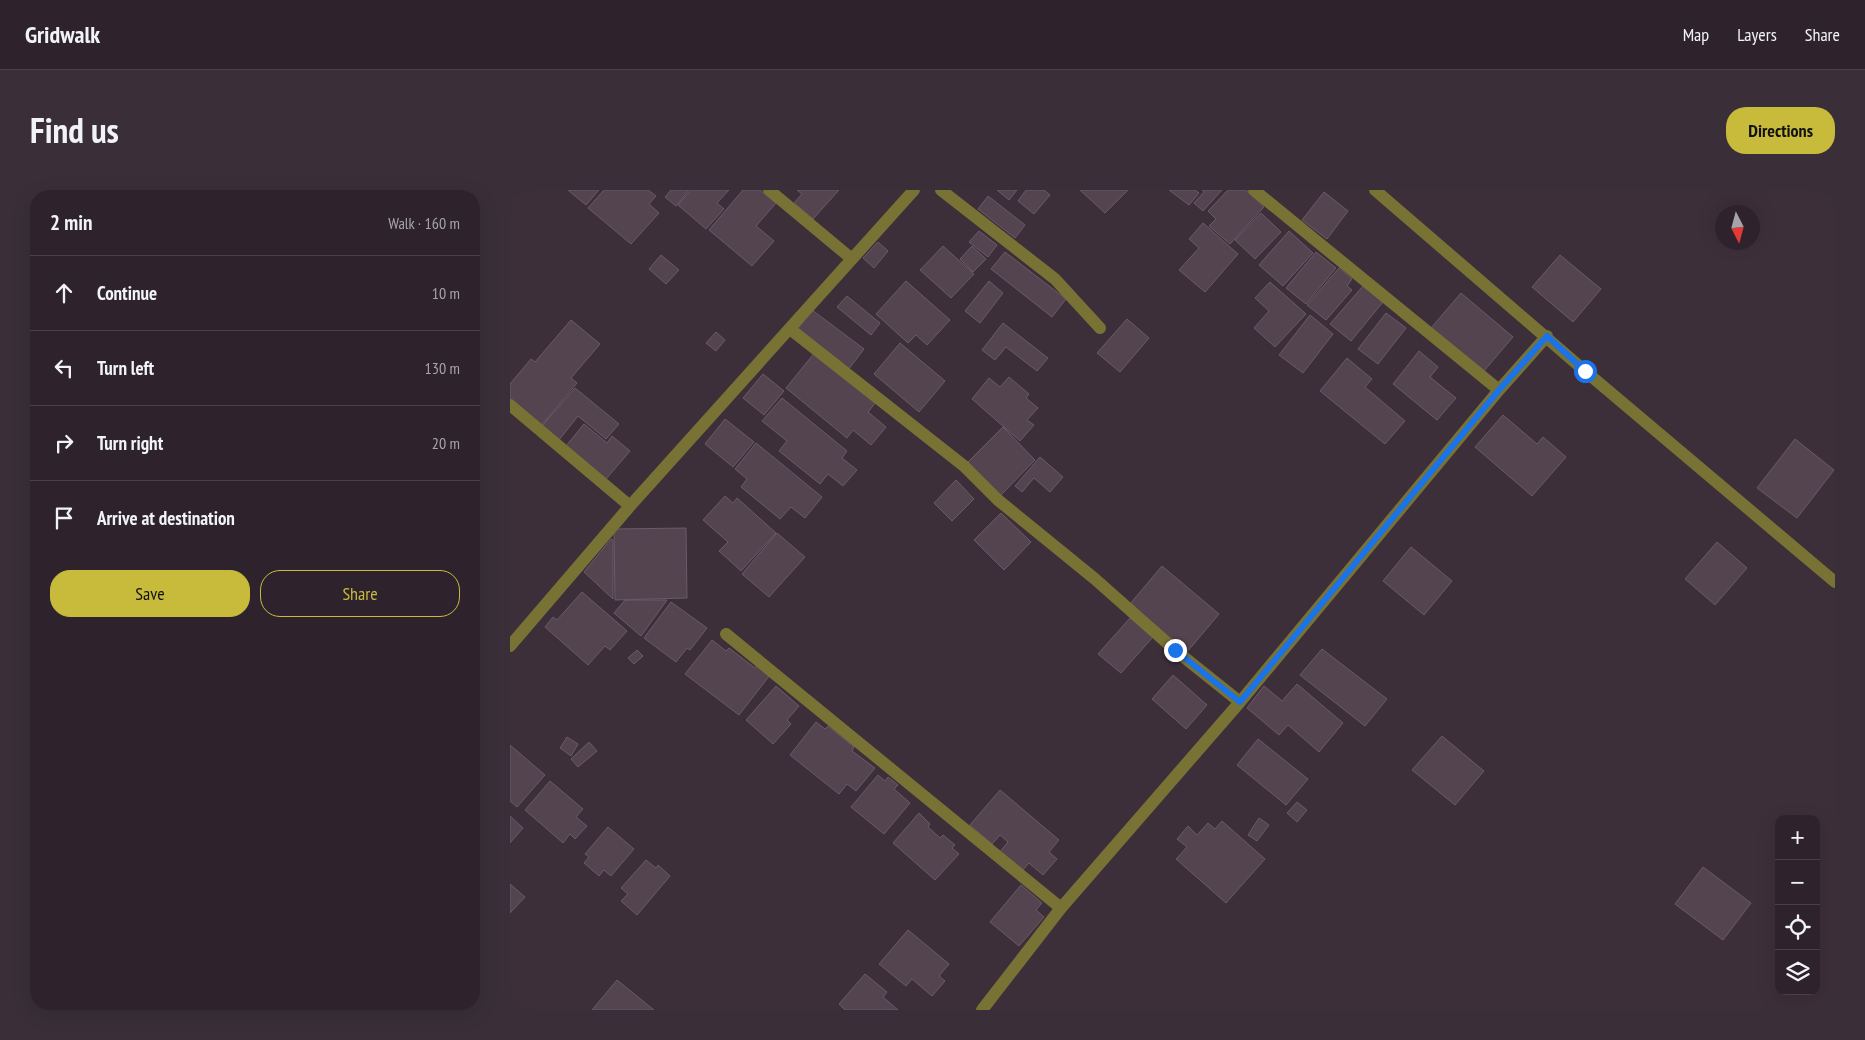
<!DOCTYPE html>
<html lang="en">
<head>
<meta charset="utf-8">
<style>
	:root { --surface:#2e232c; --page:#3a2f38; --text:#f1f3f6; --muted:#a7a4a9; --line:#494048; --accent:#c8bb3b }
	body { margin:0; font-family:"PT Sans Narrow",sans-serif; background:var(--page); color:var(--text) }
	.controls { position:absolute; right:15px; bottom:15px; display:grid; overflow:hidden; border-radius:10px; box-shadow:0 5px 20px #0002 }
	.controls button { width:45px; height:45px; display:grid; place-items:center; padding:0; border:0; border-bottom:1px solid var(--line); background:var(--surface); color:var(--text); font:25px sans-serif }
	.compass { position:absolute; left:1205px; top:15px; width:45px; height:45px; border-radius:50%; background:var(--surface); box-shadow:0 5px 20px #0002; rotate:174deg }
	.stop { position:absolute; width:15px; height:15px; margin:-11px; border:4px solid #1a73e8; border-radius:50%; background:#fff }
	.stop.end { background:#1a73e8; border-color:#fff; box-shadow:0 1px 5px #0008 }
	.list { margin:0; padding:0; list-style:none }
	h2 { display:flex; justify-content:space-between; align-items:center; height:65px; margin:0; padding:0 20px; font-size:21px }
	h2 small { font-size:16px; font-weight:400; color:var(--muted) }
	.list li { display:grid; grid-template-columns:32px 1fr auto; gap:15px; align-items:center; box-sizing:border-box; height:75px; padding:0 20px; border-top:1px solid var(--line) }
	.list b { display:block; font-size:19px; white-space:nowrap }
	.list em { font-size:16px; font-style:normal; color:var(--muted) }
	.actions { display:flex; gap:10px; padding:15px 20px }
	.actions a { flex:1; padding:11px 0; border:1px solid var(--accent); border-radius:20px; text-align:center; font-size:18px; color:var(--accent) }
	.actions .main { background:var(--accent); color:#111 }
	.icon { flex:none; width:28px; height:28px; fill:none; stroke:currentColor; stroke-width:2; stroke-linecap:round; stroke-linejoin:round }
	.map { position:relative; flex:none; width:1325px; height:820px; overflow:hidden; border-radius:20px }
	header { display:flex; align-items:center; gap:30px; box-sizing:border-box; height:70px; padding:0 25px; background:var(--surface); border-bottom:1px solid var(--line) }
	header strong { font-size:24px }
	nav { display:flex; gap:28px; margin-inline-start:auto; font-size:18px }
	.intro { display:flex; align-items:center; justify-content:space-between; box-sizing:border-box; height:120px; padding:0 30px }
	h1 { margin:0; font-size:35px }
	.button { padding:12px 22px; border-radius:20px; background:var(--accent); color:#111; font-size:18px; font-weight:700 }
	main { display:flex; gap:30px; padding:0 30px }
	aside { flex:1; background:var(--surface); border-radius:20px; box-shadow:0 5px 20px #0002 }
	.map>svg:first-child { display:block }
	.building { fill:#534450; stroke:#6b5b68 }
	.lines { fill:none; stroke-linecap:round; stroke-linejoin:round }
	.minor { stroke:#787235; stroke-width:12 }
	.route { stroke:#1a73e8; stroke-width:6 }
</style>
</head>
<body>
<header>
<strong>Gridwalk</strong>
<nav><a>Map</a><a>Layers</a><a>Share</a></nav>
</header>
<div class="intro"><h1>Find us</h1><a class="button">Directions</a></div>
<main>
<aside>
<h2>2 min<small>Walk · 160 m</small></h2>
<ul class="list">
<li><svg class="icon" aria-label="ahead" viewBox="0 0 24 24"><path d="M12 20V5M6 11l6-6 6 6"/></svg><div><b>Continue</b></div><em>10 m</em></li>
<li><svg class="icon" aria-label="left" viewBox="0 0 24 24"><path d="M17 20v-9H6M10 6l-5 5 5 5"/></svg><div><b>Turn left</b></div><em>130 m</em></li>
<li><svg class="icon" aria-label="right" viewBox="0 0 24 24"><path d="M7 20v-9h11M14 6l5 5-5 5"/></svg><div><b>Turn right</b></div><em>20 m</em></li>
<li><svg class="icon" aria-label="arrive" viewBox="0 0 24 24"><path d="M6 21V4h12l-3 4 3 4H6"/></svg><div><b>Arrive at destination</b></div></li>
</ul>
<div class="actions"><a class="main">Save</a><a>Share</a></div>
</aside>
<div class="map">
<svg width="1325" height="820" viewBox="0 0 1325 820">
	<rect width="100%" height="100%" fill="#3d2f3a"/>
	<!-- building -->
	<path class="building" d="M58 0H89L76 15Z
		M94 0H138L146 6 139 14 149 23 121 54 78 18Z
		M161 0H179L166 16 155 7Z
		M181 0H219L207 13 214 19 196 39 168 15Z
		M233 0H250L266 13 246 36 264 51 242 76 199 40Z
		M287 0H329L303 29 284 13 292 4Z
		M487 0H507L499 10Z
		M516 0H534L540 5 524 24 508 11Z
		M570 0H618L595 23Z
		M659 0H685L689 3 679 15Z
		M692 0H712L693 21 684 13 694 2Z
		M718 0H736L754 17 720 54 699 36 706 29 698 21Z
		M814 2 838 21 817 49 792 30Z
		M478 6 515 35 505 48 468 19Z
		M751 23 771 42 745 69 725 50Z
		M693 33 728 64 695 102 669 80 689 58 679 49Z
		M469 41 487 55 478 67 459 52Z
		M779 41 803 63 773 96 749 75Z
		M368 52 378 61 364 78 353 68Z
		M433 56 464 84 441 108 410 80Z
		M462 56 476 69 463 82 450 69Z
		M495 62 556 109 542 127 481 79Z
		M806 62 826 78 796 114 776 98Z
		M151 65 169 80 156 94 139 79Z
		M1050 65 1091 99 1063 132 1022 97Z
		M829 78 842 89 837 96 842 100 816 130 797 115Z
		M396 91 440 130 417 155 406 145 398 153 366 124Z
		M479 91 493 103 470 133 455 121Z
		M760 92 796 124 765 157 744 138 759 121 745 108Z
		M853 96 873 112 841 151 820 134Z
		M951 103 1003 147 973 182 921 138Z
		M337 106 370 133 361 145 327 117Z
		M302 120 354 159 338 180 286 141Z
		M876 123 896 138 868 174 848 159Z
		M800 125 823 144 793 183 769 165Z
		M617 129 639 148 610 182 587 163Z
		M61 130 90 154 61 188 67 193 31 236 0 214V194L21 169 25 172Z
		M493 133 538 168 527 181 496 157 485 170 472 160Z
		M206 142 215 150 206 161 196 153Z
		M390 153 435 191 409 222 364 184Z
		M306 161 367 211 358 222 376 237 361 255 343 240 337 248 276 198Z
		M909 161 928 177 920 187 946 208 927 230 883 194Z
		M837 168 862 189 855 197 895 231 875 254 810 201Z
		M253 184 274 201 254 225 233 208Z
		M499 187 519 204 516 208 528 218 517 230 524 235 510 251 462 209 479 188 490 197Z
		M65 198 109 234 96 249 68 226 49 250 32 236Z
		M272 208 337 261 332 268 347 280 333 296 318 284 310 294 269 261 277 251 252 231Z
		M993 225 1027 254 1033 247 1056 267 1022 306 965 257Z
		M215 229 244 252 223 277 195 254Z
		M74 234 97 253 102 246 120 261 96 289 56 256Z
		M493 237 525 270 490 306 457 273Z
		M1285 249 1324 280 1287 328 1247 298Z
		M246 253 312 307 295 328 281 317 270 329 231 297 237 289 225 279Z
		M530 267 553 287 540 302 524 288 512 302 505 296Z
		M446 290 464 309 442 331 424 313Z
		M215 306 223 313 227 308 266 343 231 381 209 361 218 352 193 330Z
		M491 323 521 352 494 380 464 350Z
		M176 338 177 408 105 410 104 339Z
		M267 343 295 367 259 407 232 384Z
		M101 349 103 350V409L74 382Z
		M1207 352 1237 378 1205 415 1175 389Z
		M901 357 942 391 914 425 873 391Z
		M652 376 709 424 677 462 620 414Z
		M72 402 117 441 100 460 95 456 78 475 35 437 43 427 47 430Z
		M115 410H157L131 446 104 423Z
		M161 412 197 438 180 460 177 458 166 472 134 448Z
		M620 428 643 447 611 483 588 464Z
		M202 450 216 461 219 458 245 478 247 475 260 485 229 525 175 484Z
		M812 459 877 509 855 536 790 485Z
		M127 460 133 466 124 474 118 468Z
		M663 485 697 515 676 539 642 509Z
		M787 494 833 533 809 562 778 535 769 545 737 518 754 496 772 511Z
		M266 496 289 516 277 530 281 534 263 554 236 530Z
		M306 532 315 539 318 536 344 557 342 561 365 578 346 601 337 594 329 604 280 565Z
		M932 546 974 581 945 615 902 580Z
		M57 547 68 554 61 566 50 558Z
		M748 549 798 589 776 615 727 575Z
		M79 552 87 561 68 577 61 569Z
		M0 555 35 585 7 617 0 611Z
		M368 585 375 591 378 587 388 595 384 599 400 613 374 644 341 617Z
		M40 591 73 619 66 627 77 636 65 649 60 644 53 653 15 620Z
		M490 600 549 650 539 662 547 669 533 685 519 673 511 682 489 663 498 652 490 645 482 654 460 635Z
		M787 612 797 620 787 632 777 623Z
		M409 623 420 634 418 637 430 648 433 645 445 655 442 658 449 664 425 690 383 653Z
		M0 626 13 638 0 653Z
		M749 628 759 635 747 651 738 645Z
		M712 631 755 669 716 713 666 669 677 657 667 649 678 636 687 645 698 633 705 639Z
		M98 637 124 659 101 686 94 680 89 686 74 673 79 667 75 664Z
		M136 670 146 678 148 675 160 686 127 725 111 711 118 704 111 698Z
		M1193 677 1241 713 1213 750 1165 714Z
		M0 694 15 707 0 723Z
		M511 695 532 713 526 720 534 727 509 756 480 732Z
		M398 740 439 774 429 786 435 791 422 806 402 789 396 796 369 774Z
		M355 784 377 802 373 807 388 820H335L329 814Z
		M107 790 144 820H82Z"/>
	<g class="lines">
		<!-- minor -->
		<path class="minor" d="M259 0 342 69
			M431 0 545 89 590 138
			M744 0 989 200
			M865 0 1075 181 1325 392
			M280 139 454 276 488 310 585 389 665 460 730 512
			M0 215 120 316
			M216 444 551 718
			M0 456 120 316 404 0
			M472 820 551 718 730 512 989 200 1037 146"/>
	</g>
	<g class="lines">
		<!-- route -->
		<path class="route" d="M665 460 730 512 989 200 1037 146 1075 181"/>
	</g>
</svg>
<div class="controls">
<button>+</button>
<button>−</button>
<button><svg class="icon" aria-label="locate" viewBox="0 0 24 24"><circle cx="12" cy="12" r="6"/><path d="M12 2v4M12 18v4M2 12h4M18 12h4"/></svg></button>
<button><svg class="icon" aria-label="layers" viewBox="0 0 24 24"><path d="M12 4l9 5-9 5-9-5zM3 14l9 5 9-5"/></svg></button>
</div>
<svg class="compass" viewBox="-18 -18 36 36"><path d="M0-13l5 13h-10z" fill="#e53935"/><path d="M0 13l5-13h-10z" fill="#a7a4a9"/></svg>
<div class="stop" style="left:1075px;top:181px"></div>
<div class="stop end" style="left:665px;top:460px"></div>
</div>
</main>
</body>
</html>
